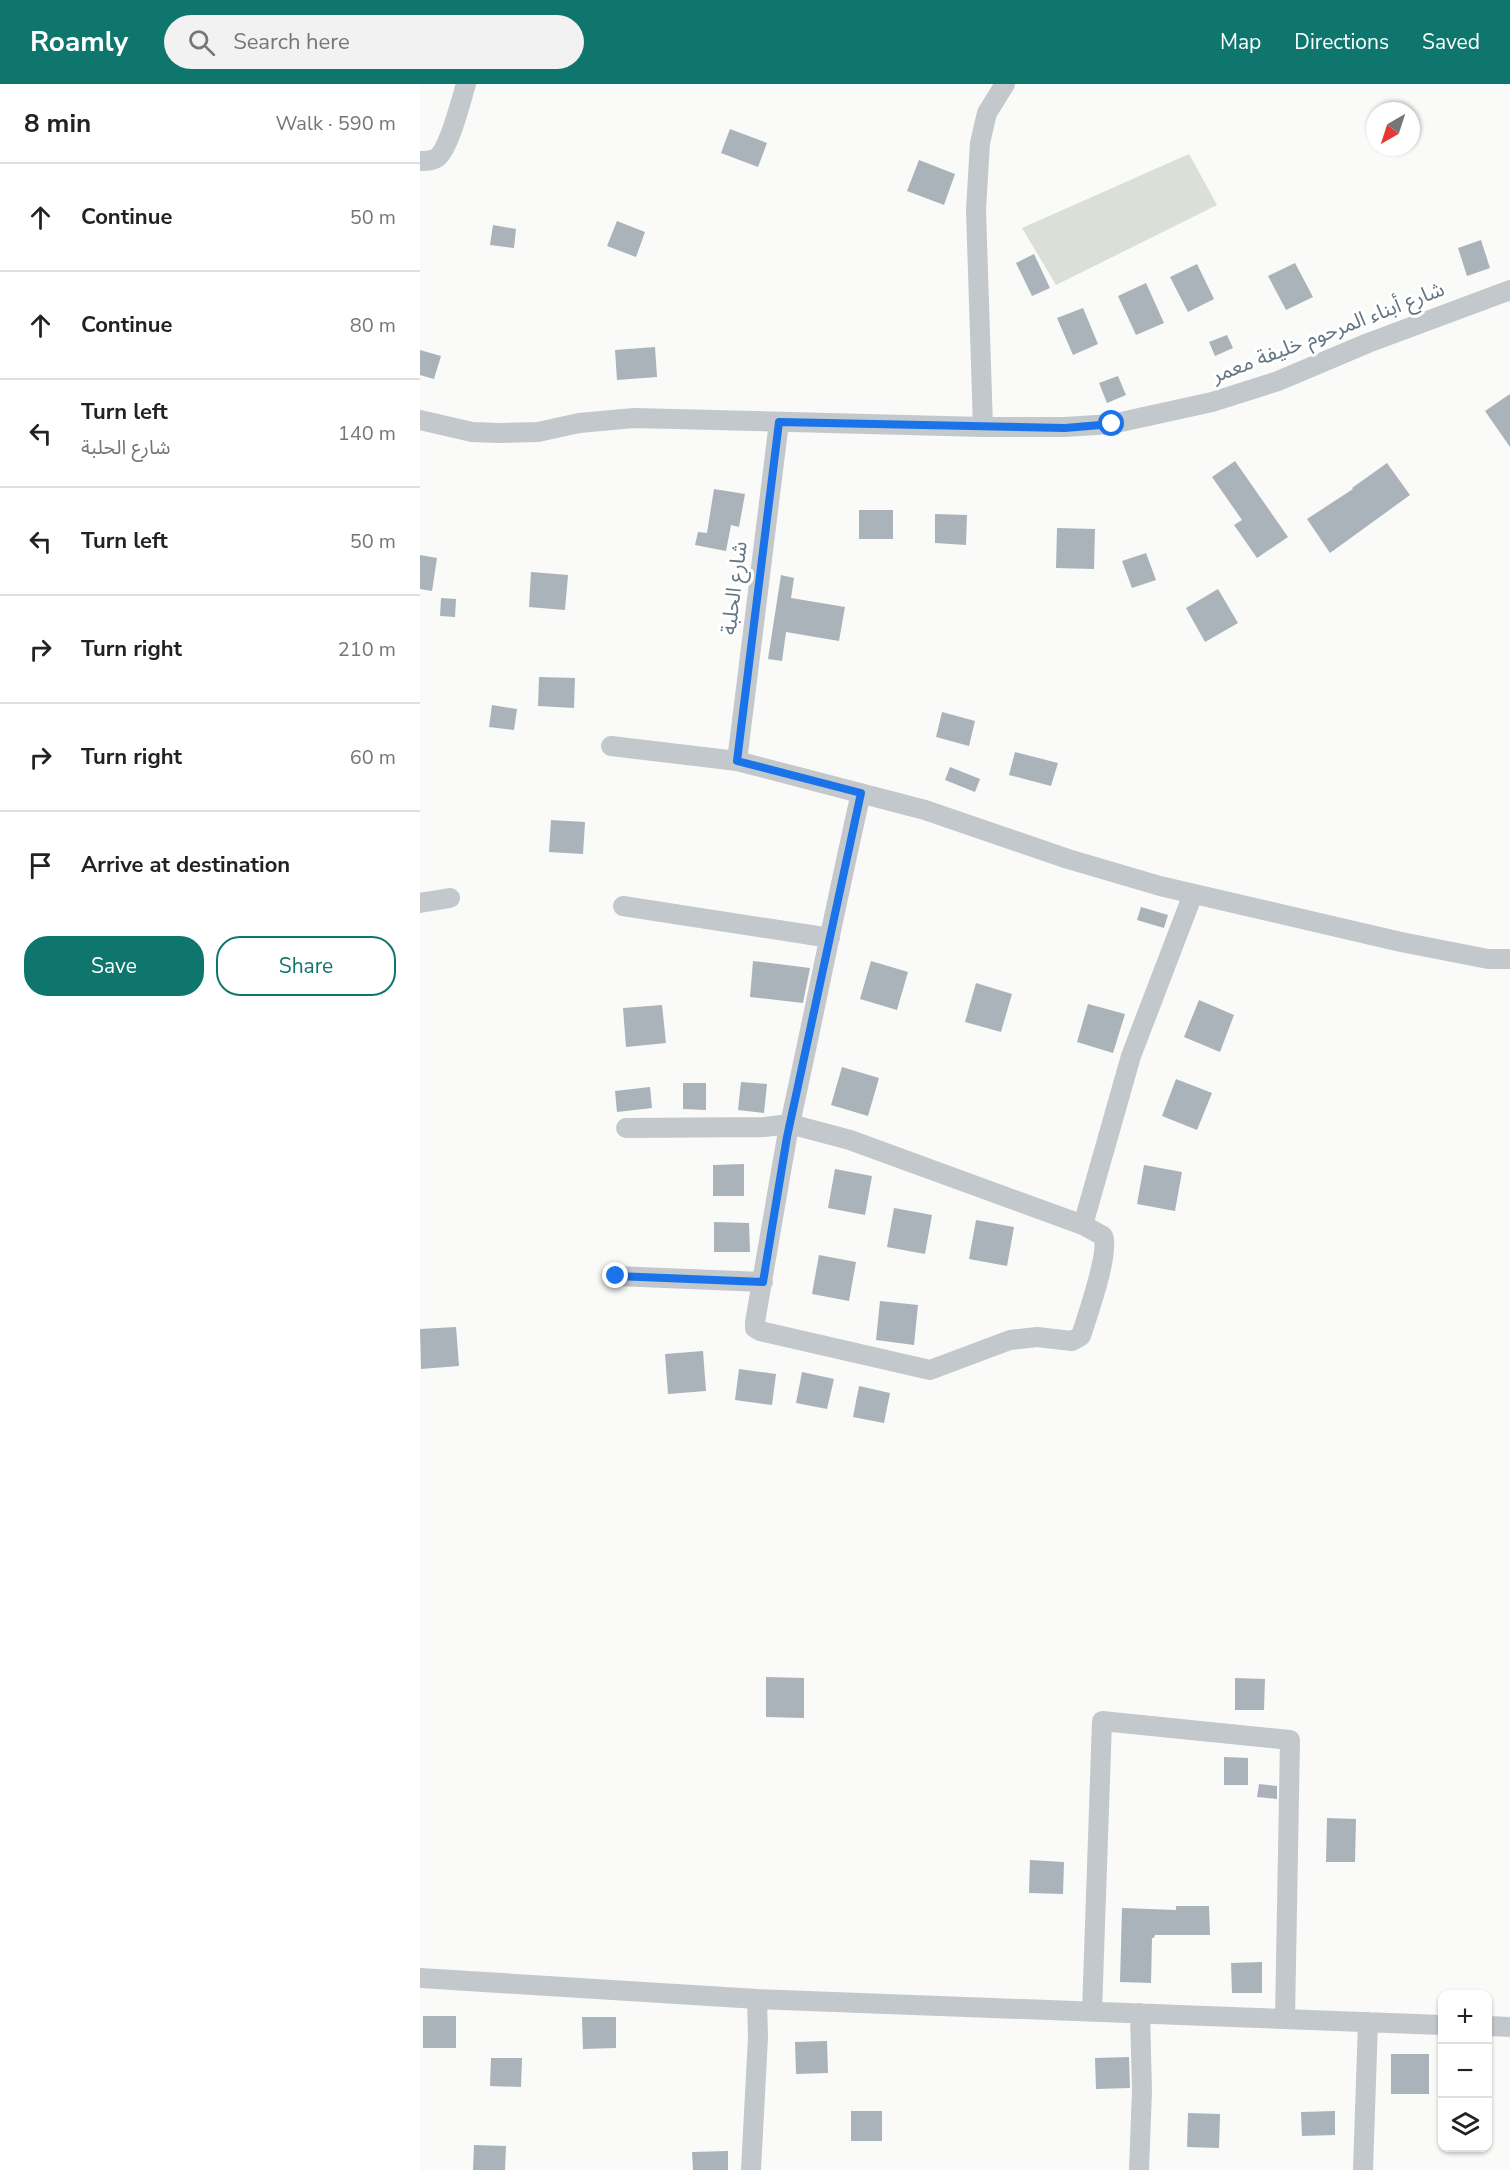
<!DOCTYPE html>
<html lang="en">
<head>
<meta charset="utf-8">
<style>
	:root { --surface:#fff; --page:#f2f2f2; --text:#222; --muted:#767676; --line:#e0e0e0; --accent:#0f766e }
	body { margin:0; font-family:"Nunito Sans","Noto Sans Arabic",sans-serif; background:var(--page); color:var(--text) }
	.controls { position:absolute; right:18px; bottom:18px; display:grid; overflow:hidden; border-radius:12px; box-shadow:0 2px 4px #0004 }
	.controls button { width:54px; height:54px; display:grid; place-items:center; padding:0; border:0; border-bottom:2px solid var(--line); background:var(--surface); color:var(--text); font:30px sans-serif }
	.compass { position:absolute; left:946px; top:18px; width:54px; height:54px; border-radius:50%; background:var(--surface); box-shadow:0 2px 4px #0004; rotate:219deg }
	.stop { position:absolute; width:18px; height:18px; margin:-14px; border:4px solid #1a73e8; border-radius:50%; background:#fff }
	.stop.end { background:#1a73e8; border-color:#fff; box-shadow:0 2px 6px #0008 }
	.list { margin:0; padding:0; list-style:none }
	h2 { display:flex; justify-content:space-between; align-items:center; height:78px; margin:0; padding:0 24px; font-size:26px }
	h2 small { font-size:20px; font-weight:400; color:var(--muted) }
	.list li { display:grid; grid-template-columns:39px 1fr auto; gap:18px; align-items:center; box-sizing:border-box; height:108px; padding:0 24px; border-top:2px solid var(--line) }
	.list b { display:block; font-size:22px; white-space:nowrap }
	.list p { margin:0; font-size:20px; white-space:nowrap; color:var(--muted) }
	.list em { font-size:20px; font-style:normal; color:var(--muted) }
	.actions { display:flex; gap:12px; padding:18px 24px }
	.actions a { flex:1; padding:14px 0; border:2px solid var(--accent); border-radius:24px; text-align:center; font-size:21px; color:var(--accent) }
	.actions .main { background:var(--accent); color:#fff }
	.icon { flex:none; width:33px; height:33px; fill:none; stroke:currentColor; stroke-width:2; stroke-linecap:round; stroke-linejoin:round }
	.map { position:relative; flex:none; width:1090px; height:2086px; overflow:hidden }
	header { display:flex; align-items:center; gap:36px; box-sizing:border-box; height:84px; padding:0 30px; background:var(--accent); color:#fff }
	header strong { font-size:28px }
	nav { display:flex; gap:33px; margin-inline-start:auto; font-size:21px }
	.search { width:420px; height:54px; background:var(--page); display:flex; align-items:center; gap:15px; box-sizing:border-box; padding:0 21px; border-radius:33px; color:var(--muted); font-size:22px }
	main { display:flex }
	aside { flex:1; background:var(--surface) }
	.map>svg:first-child { display:block }
	.green { fill:#dadfd7 }
	.building { fill:#aab3b9 }
	.lines { fill:none; stroke-linecap:round; stroke-linejoin:round }
	.minor { stroke:#c3c8cc; stroke-width:20 }
	.route { stroke:#1a73e8; stroke-width:8 }
	.labels { text-anchor:middle; stroke-width:6; stroke-linejoin:round; paint-order:stroke }
	.street-label { font-size:21px; fill:#657683; stroke:#fff }
</style>
</head>
<body>
<header>
<strong>Roamly</strong>
<div class="search"><svg class="icon" aria-label="search" viewBox="0 0 24 24"><circle cx="10" cy="10" r="6"/><path d="M15 15l6 6"/></svg>Search here</div>
<nav><a>Map</a><a>Directions</a><a>Saved</a></nav>
</header>
<main>
<aside>
<h2>8 min<small>Walk · 590 m</small></h2>
<ul class="list">
<li><svg class="icon" aria-label="ahead" viewBox="0 0 24 24"><path d="M12 20V5M6 11l6-6 6 6"/></svg><div><b>Continue</b></div><em>50 m</em></li>
<li><svg class="icon" aria-label="ahead" viewBox="0 0 24 24"><path d="M12 20V5M6 11l6-6 6 6"/></svg><div><b>Continue</b></div><em>80 m</em></li>
<li><svg class="icon" aria-label="left" viewBox="0 0 24 24"><path d="M17 20v-9H6M10 6l-5 5 5 5"/></svg><div><b>Turn left</b><p>شارع الحلبة</p></div><em>140 m</em></li>
<li><svg class="icon" aria-label="left" viewBox="0 0 24 24"><path d="M17 20v-9H6M10 6l-5 5 5 5"/></svg><div><b>Turn left</b></div><em>50 m</em></li>
<li><svg class="icon" aria-label="right" viewBox="0 0 24 24"><path d="M7 20v-9h11M14 6l5 5-5 5"/></svg><div><b>Turn right</b></div><em>210 m</em></li>
<li><svg class="icon" aria-label="right" viewBox="0 0 24 24"><path d="M7 20v-9h11M14 6l5 5-5 5"/></svg><div><b>Turn right</b></div><em>60 m</em></li>
<li><svg class="icon" aria-label="arrive" viewBox="0 0 24 24"><path d="M6 21V4h12l-3 4 3 4H6"/></svg><div><b>Arrive at destination</b></div></li>
</ul>
<div class="actions"><a class="main">Save</a><a>Share</a></div>
</aside>
<div class="map">
<svg width="1090" height="2086" viewBox="0 0 1090 2086">
	<rect width="100%" height="100%" fill="#fafaf8"/>
	<!-- green -->
	<path class="green" d="M769 70 797 121 636 201 602 144Z"/>
	<!-- building -->
	<path class="building" d="M310 45 347 59 338 83 301 69Z
		M499 76 535 90 524 121 487 107Z
		M197 137 225 148 216 173 187 162Z
		M73 141 96 145 94 164 70 161Z
		M1061 156 1070 184 1047 192 1038 164Z
		M614 170 630 204 612 212 596 179Z
		M875 179 893 213 866 226 848 192Z
		M777 180 794 215 768 228 750 193Z
		M726 199 744 239 716 251 698 212Z
		M663 224 678 260 653 271 637 234Z
		M807 251 813 264 795 272 789 258Z
		M235 263 237 293 197 296 195 266Z
		M0 266 21 272 14 295 0 291Z
		M698 292 706 311 687 319 679 299Z
		M1090 310V363L1065 327Z
		M815 377 868 453 837 474 814 441 822 436 792 393Z
		M967 379 990 411 910 469 887 435 933 405 932 404Z
		M294 405 325 410 319 443 311 441 306 467 275 461 278 448 287 449Z
		M439 426H473V455H439Z
		M515 430 547 431 546 461 515 459Z
		M637 444 675 445 674 485 636 484Z
		M726 469 736 496 712 504 702 477Z
		M0 471 17 474 12 507 0 505Z
		M111 488 148 491 145 526 109 523Z
		M361 491 374 494 371 514 425 523 419 557 366 548 362 577 348 575Z
		M798 505 818 539 785 558 766 524Z
		M21 514 36 515 35 533 20 532Z
		M119 593 155 594 154 624 118 622Z
		M72 621 97 625 94 646 69 643Z
		M522 628 555 637 549 662 516 653Z
		M595 668 638 679 631 702 589 691Z
		M530 683 560 695 555 708 525 696Z
		M131 736 165 738 163 770 129 768Z
		M721 823 748 831 744 844 717 836Z
		M333 877 390 884 383 919 330 913Z
		M451 877 488 888 477 926 440 915Z
		M556 899 592 910 581 948 545 938Z
		M779 916 814 931 800 968 764 953Z
		M668 920 705 930 693 969 657 958Z
		M242 921 246 959 206 963 203 924Z
		M422 983 459 994 448 1032 411 1021Z
		M756 995 792 1009 777 1046 742 1032Z
		M321 998 347 1000 344 1029 318 1026Z
		M263 999H286V1026L263 1025Z
		M230 1003 232 1024 197 1028 195 1007Z
		M324 1080V1112H293V1081Z
		M724 1081 762 1088 755 1127 717 1120Z
		M415 1085 452 1092 445 1131 408 1124Z
		M474 1124 512 1131 505 1170 467 1163Z
		M556 1136 594 1143 587 1182 549 1175Z
		M294 1138 329 1139 330 1168H294Z
		M399 1171 436 1178 429 1217 392 1210Z
		M460 1217 498 1221 494 1261 456 1256Z
		M36 1243 39 1282 1 1285 0 1245Z
		M283 1267 286 1307 248 1310 245 1270Z
		M319 1285 356 1290 352 1321 315 1316Z
		M382 1288 414 1295 407 1325 376 1319Z
		M439 1302 470 1309 464 1339 433 1333Z
		M346 1593 384 1594V1634L346 1633Z
		M815 1594 845 1595 844 1626H815Z
		M804 1673 828 1674V1701H804Z
		M839 1700 857 1702V1715L837 1713Z
		M907 1734 936 1735 935 1778H906Z
		M610 1776 644 1778 643 1810 609 1809Z
		M756 1822H789L790 1851H735L734 1854H732L731 1899 700 1898 702 1824 756 1826Z
		M842 1878V1909H812L811 1879Z
		M3 1932H36V1964H3Z
		M162 1933H196V1964L163 1965Z
		M407 1957 408 1989 376 1990 375 1958Z
		M971 1970H1009V2010H971Z
		M709 1973 710 2004 676 2005 675 1974Z
		M71 1974H102L101 2003 70 2002Z
		M431 2027H462V2057H431Z
		M915 2027V2051L882 2052 881 2028Z
		M768 2029 800 2030 799 2064 767 2063Z
		M54 2061 86 2062 85 2086H53Z
		M308 2067V2086H273L272 2068Z"/>
	<g class="lines">
		<!-- minor -->
		<path class="minor" d="M0 77C7 77 13 77 18 73 30 62 41 16 46 0
			M0 336 52 348 80 349 118 348 159 339 214 334 563 343H645L692 340 792 318 858 297 948 259 1090 206
			M563 343 556 126 560 59 567 29 585 0
			M191 662 317 677 505 726 648 775 740 802 981 858 1068 875H1090
			M317 677 359 338
			M0 819 30 814
			M203 822 410 854
			M206 1044 344 1043 370 1040 430 1056 663 1141 683 1152C690 1169 667 1232 661 1252L652 1257 617 1253 590 1256 510 1286 340 1247 335 1244V1238L367 1053 370 1040C394 930 416 819 441 709
			M663 1141 711 972 773 810
			M196 1192 343 1198
			M0 1894 337 1915 1022 1941
			M672 1928 682 1637 870 1656 865 1935
			M1068 1942 1090 1943
			M331 2086 338 1953 337 1915
			M719 2086 722 2007 720 1929
			M943 2086 948 1938"/>
	</g>
	<g class="lines">
		<!-- route -->
		<path class="route" d="M196 1192 343 1198 367 1053 441 709 317 677 359 338 645 344 692 340"/>
	</g>
	<g class="labels">
		<!-- street labels -->
		<g class="street-label">
			<text transform="translate(908 248) rotate(-21)" y="7">شارع أبناء المرحوم خليفة معمر</text>
			<text transform="translate(314 504) rotate(-83)" y="7">شارع الحلبة</text>
		</g>
	</g>
</svg>
<div class="controls">
<button>+</button>
<button>−</button>
<button><svg class="icon" aria-label="layers" viewBox="0 0 24 24"><path d="M12 4l9 5-9 5-9-5zM3 14l9 5 9-5"/></svg></button>
</div>
<svg class="compass" viewBox="-18 -18 36 36"><path d="M0-13l5 13h-10z" fill="#e53935"/><path d="M0 13l5-13h-10z" fill="#767676"/></svg>
<div class="stop" style="left:692px;top:340px"></div>
<div class="stop end" style="left:196px;top:1192px"></div>
</div>
</main>
</body>
</html>
